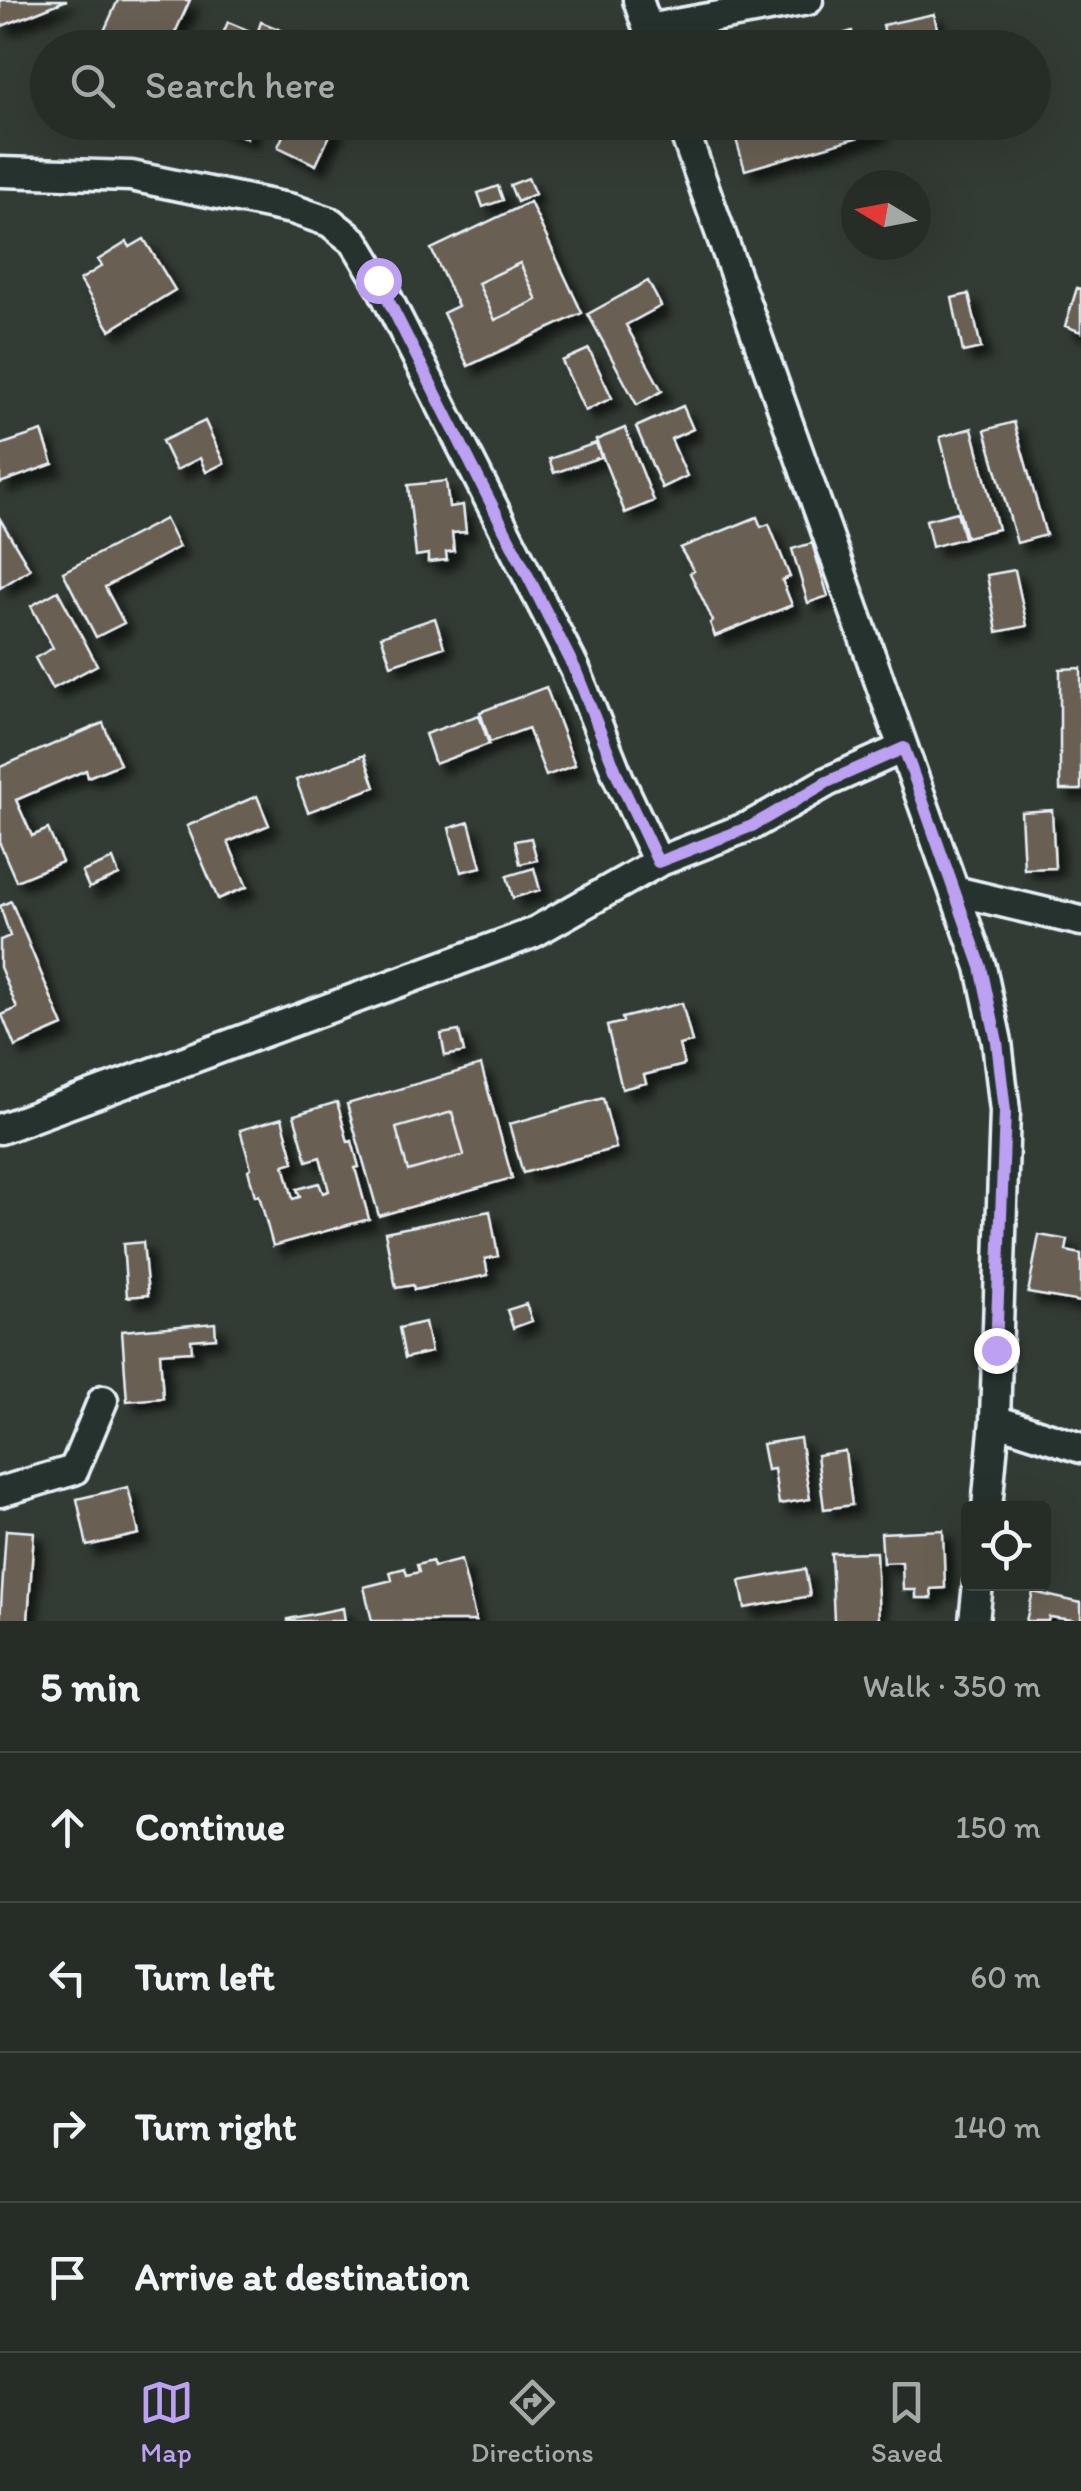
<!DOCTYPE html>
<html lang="en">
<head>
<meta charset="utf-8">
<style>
	:root { --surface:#262d27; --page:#323933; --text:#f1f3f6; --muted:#a4a8a7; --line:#424944; --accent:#bca0f2 }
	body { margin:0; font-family:Itim,sans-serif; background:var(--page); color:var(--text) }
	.controls { position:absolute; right:30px; bottom:30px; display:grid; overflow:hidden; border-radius:10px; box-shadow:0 10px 40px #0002 }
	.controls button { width:90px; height:90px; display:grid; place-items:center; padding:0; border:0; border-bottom:2px solid var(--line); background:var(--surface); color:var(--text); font:50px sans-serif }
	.compass { position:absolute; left:841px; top:170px; width:90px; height:90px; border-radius:50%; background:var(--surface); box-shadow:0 10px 40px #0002; rotate:280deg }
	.stop { position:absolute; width:30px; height:30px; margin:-22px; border:8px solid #bca0f2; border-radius:50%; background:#fff }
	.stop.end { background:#bca0f2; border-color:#fff; box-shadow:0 2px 10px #0008 }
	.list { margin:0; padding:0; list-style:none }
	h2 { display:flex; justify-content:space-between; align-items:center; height:130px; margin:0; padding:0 40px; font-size:42px }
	h2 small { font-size:32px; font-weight:400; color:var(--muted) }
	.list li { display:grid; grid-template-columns:65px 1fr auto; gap:30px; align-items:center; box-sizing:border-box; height:150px; padding:0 40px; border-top:2px solid var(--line) }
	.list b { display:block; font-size:38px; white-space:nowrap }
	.list em { font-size:32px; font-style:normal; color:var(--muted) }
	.icon { flex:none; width:55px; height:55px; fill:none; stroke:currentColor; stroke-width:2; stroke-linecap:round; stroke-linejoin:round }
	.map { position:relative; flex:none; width:1081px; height:1621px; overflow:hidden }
	.search { position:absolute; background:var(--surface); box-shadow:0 10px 40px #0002; left:30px; right:30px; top:30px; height:110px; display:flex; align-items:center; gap:25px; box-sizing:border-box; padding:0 35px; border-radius:55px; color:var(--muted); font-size:38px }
	.sheet { height:730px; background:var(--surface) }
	nav { display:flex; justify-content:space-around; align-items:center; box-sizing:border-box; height:140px; border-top:2px solid var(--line); background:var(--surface); font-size:28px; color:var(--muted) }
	nav a { display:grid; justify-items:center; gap:5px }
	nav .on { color:var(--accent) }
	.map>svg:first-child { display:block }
	.building { fill:#696052; stroke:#e8f1f8; stroke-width:2.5; fill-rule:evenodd; filter:url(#shadow) }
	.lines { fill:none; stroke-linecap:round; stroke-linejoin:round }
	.street-casing { stroke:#e8f1f8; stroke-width:35 }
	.street { stroke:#26332d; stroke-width:28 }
	.route { stroke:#bca0f2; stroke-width:12 }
</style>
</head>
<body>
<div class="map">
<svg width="1081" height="1621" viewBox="0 0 1081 1621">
	<defs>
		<filter id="shadow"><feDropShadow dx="9" dy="9" stdDeviation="5" flood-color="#0009"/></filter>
	</defs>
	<rect width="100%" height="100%" fill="#333c34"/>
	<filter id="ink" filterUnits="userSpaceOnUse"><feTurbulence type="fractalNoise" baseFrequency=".01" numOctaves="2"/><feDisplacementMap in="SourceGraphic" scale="20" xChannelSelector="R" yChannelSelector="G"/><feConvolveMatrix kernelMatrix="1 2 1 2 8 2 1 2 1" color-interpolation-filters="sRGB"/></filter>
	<g filter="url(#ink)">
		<!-- building -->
		<path class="building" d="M0 0H67L0 27Z
			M118 0H190L168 48H122L101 38Z
			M934 14 939 38 952 36 954 48H888L883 25Z
			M228 22 257 34 261 22 298 37 294 48H217Z
			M852 31 856 48H795Z
			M215 122H253L247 138 214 125Z
			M289 122H336L316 165 278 147Z
			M731 122H775L776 128 794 122H877L880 131 745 170Z
			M528 178 535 194 517 202 510 185Z
			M498 186 503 200 483 207 478 193Z
			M530 202 582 313 468 366 443 313 458 306 431 249ZM520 263 537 300 495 320 478 283Z
			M144 239 175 290 110 330 80 280 102 266 98 260 127 242 130 247Z
			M520 263 537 300 495 320 478 283Z
			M648 281 661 306 626 325 662 391 637 405 588 314Z
			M1077 288 1081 289V332L1065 326Z
			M969 294 981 348 963 352 952 298Z
			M589 349 612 398 585 411 562 361Z
			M683 406 693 429 671 439 687 476 662 488 636 427Z
			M205 421 224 463 206 472 200 458 176 470 162 441Z
			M1014 422 1046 535 1017 543 985 430Z
			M625 428 654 501 625 513 596 440Z
			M972 428 998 529 966 537 940 437Z
			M42 431 53 464 0 483V445Z
			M596 443 601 457 554 473 549 459Z
			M446 481 449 507 463 505 466 532 452 533 454 551 446 552 447 560 428 562V554L416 556 408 485Z
			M957 512 964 538 932 547 926 520Z
			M757 517 761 527 769 524 790 577 782 580 792 605 715 636 710 623 713 621 690 573 694 571 680 548Z
			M0 519 30 569 0 588Z
			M165 519 179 547 105 587 124 623 96 637 63 572Z
			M812 543 828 596 808 603 792 549Z
			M1015 570 1027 626 997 632 987 575Z
			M58 591 97 665 52 689 35 658 53 648 31 606Z
			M435 618 444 647 391 665 381 636Z
			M1081 668V790H1060V669Z
			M546 687 575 765 546 776 528 728 490 742 480 712Z
			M479 715 489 744 435 764 425 734Z
			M103 723 120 764 88 777 86 770 16 800 32 836 48 829 62 862 16 881 0 844V767Z
			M364 755 375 787 308 812 296 780Z
			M257 796 269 825 228 842 247 887 218 899 187 826Z
			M1052 810 1055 868 1024 869 1021 812Z
			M469 822 481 867 461 872 449 828Z
			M531 838 537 860 520 864 515 841Z
			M113 859 119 875 89 888 82 872Z
			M534 868 540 890 513 898 507 876Z
			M11 901 63 1026 15 1047 2 1015 17 1008 0 967V940L10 936 0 906Z
			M682 1003 692 1042 679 1045 684 1065 644 1075 646 1083 622 1089 607 1026 623 1022 622 1018Z
			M459 1031 464 1052 445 1056 441 1034Z
			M481 1065 512 1178 379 1216 347 1104ZM452 1112 464 1155 408 1171 396 1128Z
			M603 1098 616 1148 523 1173 509 1124Z
			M337 1102 348 1142 352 1141 359 1167 355 1168 369 1219 273 1246 259 1195 255 1196 248 1170 251 1168 240 1130 282 1118 294 1162 284 1165 293 1199 300 1197 297 1189 319 1183 323 1193 329 1191 320 1157 307 1161 294 1115Z
			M452 1112 464 1155 408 1171 396 1128Z
			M490 1211 498 1256 485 1259 488 1275 414 1290 413 1285 396 1288 385 1232Z
			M1039 1235 1068 1240 1066 1251 1081 1254V1302L1028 1293Z
			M143 1242 148 1295 127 1297 123 1244Z
			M526 1304 532 1321 513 1328 507 1310Z
			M425 1322 431 1352 405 1358 399 1328Z
			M215 1323 216 1338 191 1340 192 1351 160 1353 163 1398 127 1401 122 1331Z
			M800 1438 810 1499 779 1504 774 1469 767 1470 762 1444Z
			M845 1451 852 1505 824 1509 817 1455Z
			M128 1487 139 1534 87 1546 77 1499Z
			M6 1530 34 1532 28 1621H0Z
			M943 1530 945 1588 931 1589 932 1598H916V1590H903L902 1562 883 1563 881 1533Z
			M876 1552 879 1621H834L831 1553Z
			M461 1560 476 1621H372L364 1587 392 1580 390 1572 405 1568 407 1575 419 1572 417 1565 432 1561 434 1567Z
			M805 1569 810 1596 745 1608 740 1581Z
			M1033 1592 1081 1603V1621L1049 1617 1048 1621H1026Z
			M343 1608 345 1621H288V1619Z"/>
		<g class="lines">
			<!-- street casing -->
			<g class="street-casing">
				<path id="street" d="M638 0 654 46
					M648 29 808 0
					M681 122 981 967 997 1042 1005 1111 995 1420 987 1508
					M0 172 131 176 292 209 330 222 355 242 378 280 575 669 619 779 658 862
					M955 891 1081 921
					M0 1129 533 933 658 862 752 825 827 782 903 748
					M995 1420 1081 1448
					M0 1492 74 1470 103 1400
					M974 1621 978 1584"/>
			</g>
			<!-- street -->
			<use href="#street" class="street"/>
		</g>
	</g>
	<g class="lines" filter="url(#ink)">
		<!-- route -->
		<path class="route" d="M378 280 575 669 619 779 658 862 752 826 827 782 904 748 981 967 997 1042 1005 1111 996 1350"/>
	</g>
</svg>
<div class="controls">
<button><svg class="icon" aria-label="locate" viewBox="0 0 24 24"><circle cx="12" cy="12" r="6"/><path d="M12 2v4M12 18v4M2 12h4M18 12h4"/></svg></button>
</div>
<svg class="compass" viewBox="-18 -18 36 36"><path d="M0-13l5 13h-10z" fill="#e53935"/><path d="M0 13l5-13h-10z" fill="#a4a8a7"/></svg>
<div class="stop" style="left:378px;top:280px"></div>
<div class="stop end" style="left:996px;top:1350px"></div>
<div class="search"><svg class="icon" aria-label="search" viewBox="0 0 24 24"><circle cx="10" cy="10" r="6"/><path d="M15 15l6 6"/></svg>Search here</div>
</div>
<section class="sheet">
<h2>5 min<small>Walk · 350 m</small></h2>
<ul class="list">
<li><svg class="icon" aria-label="ahead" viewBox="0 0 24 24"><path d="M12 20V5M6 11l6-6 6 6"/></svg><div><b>Continue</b></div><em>150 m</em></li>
<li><svg class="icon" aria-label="left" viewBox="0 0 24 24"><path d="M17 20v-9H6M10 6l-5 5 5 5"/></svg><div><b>Turn left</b></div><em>60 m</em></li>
<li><svg class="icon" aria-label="right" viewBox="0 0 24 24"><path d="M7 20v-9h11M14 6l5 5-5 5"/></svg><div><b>Turn right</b></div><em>140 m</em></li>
<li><svg class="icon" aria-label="arrive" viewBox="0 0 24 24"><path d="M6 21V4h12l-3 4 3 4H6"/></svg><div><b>Arrive at destination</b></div></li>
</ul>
</section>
<nav>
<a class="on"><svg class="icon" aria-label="map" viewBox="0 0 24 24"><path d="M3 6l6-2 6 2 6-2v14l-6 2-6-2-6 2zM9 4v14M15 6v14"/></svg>Map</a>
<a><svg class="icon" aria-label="directions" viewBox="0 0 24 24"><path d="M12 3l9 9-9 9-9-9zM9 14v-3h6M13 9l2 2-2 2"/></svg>Directions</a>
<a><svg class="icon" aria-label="saved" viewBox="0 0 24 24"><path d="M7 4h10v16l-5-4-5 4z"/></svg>Saved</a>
</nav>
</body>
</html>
